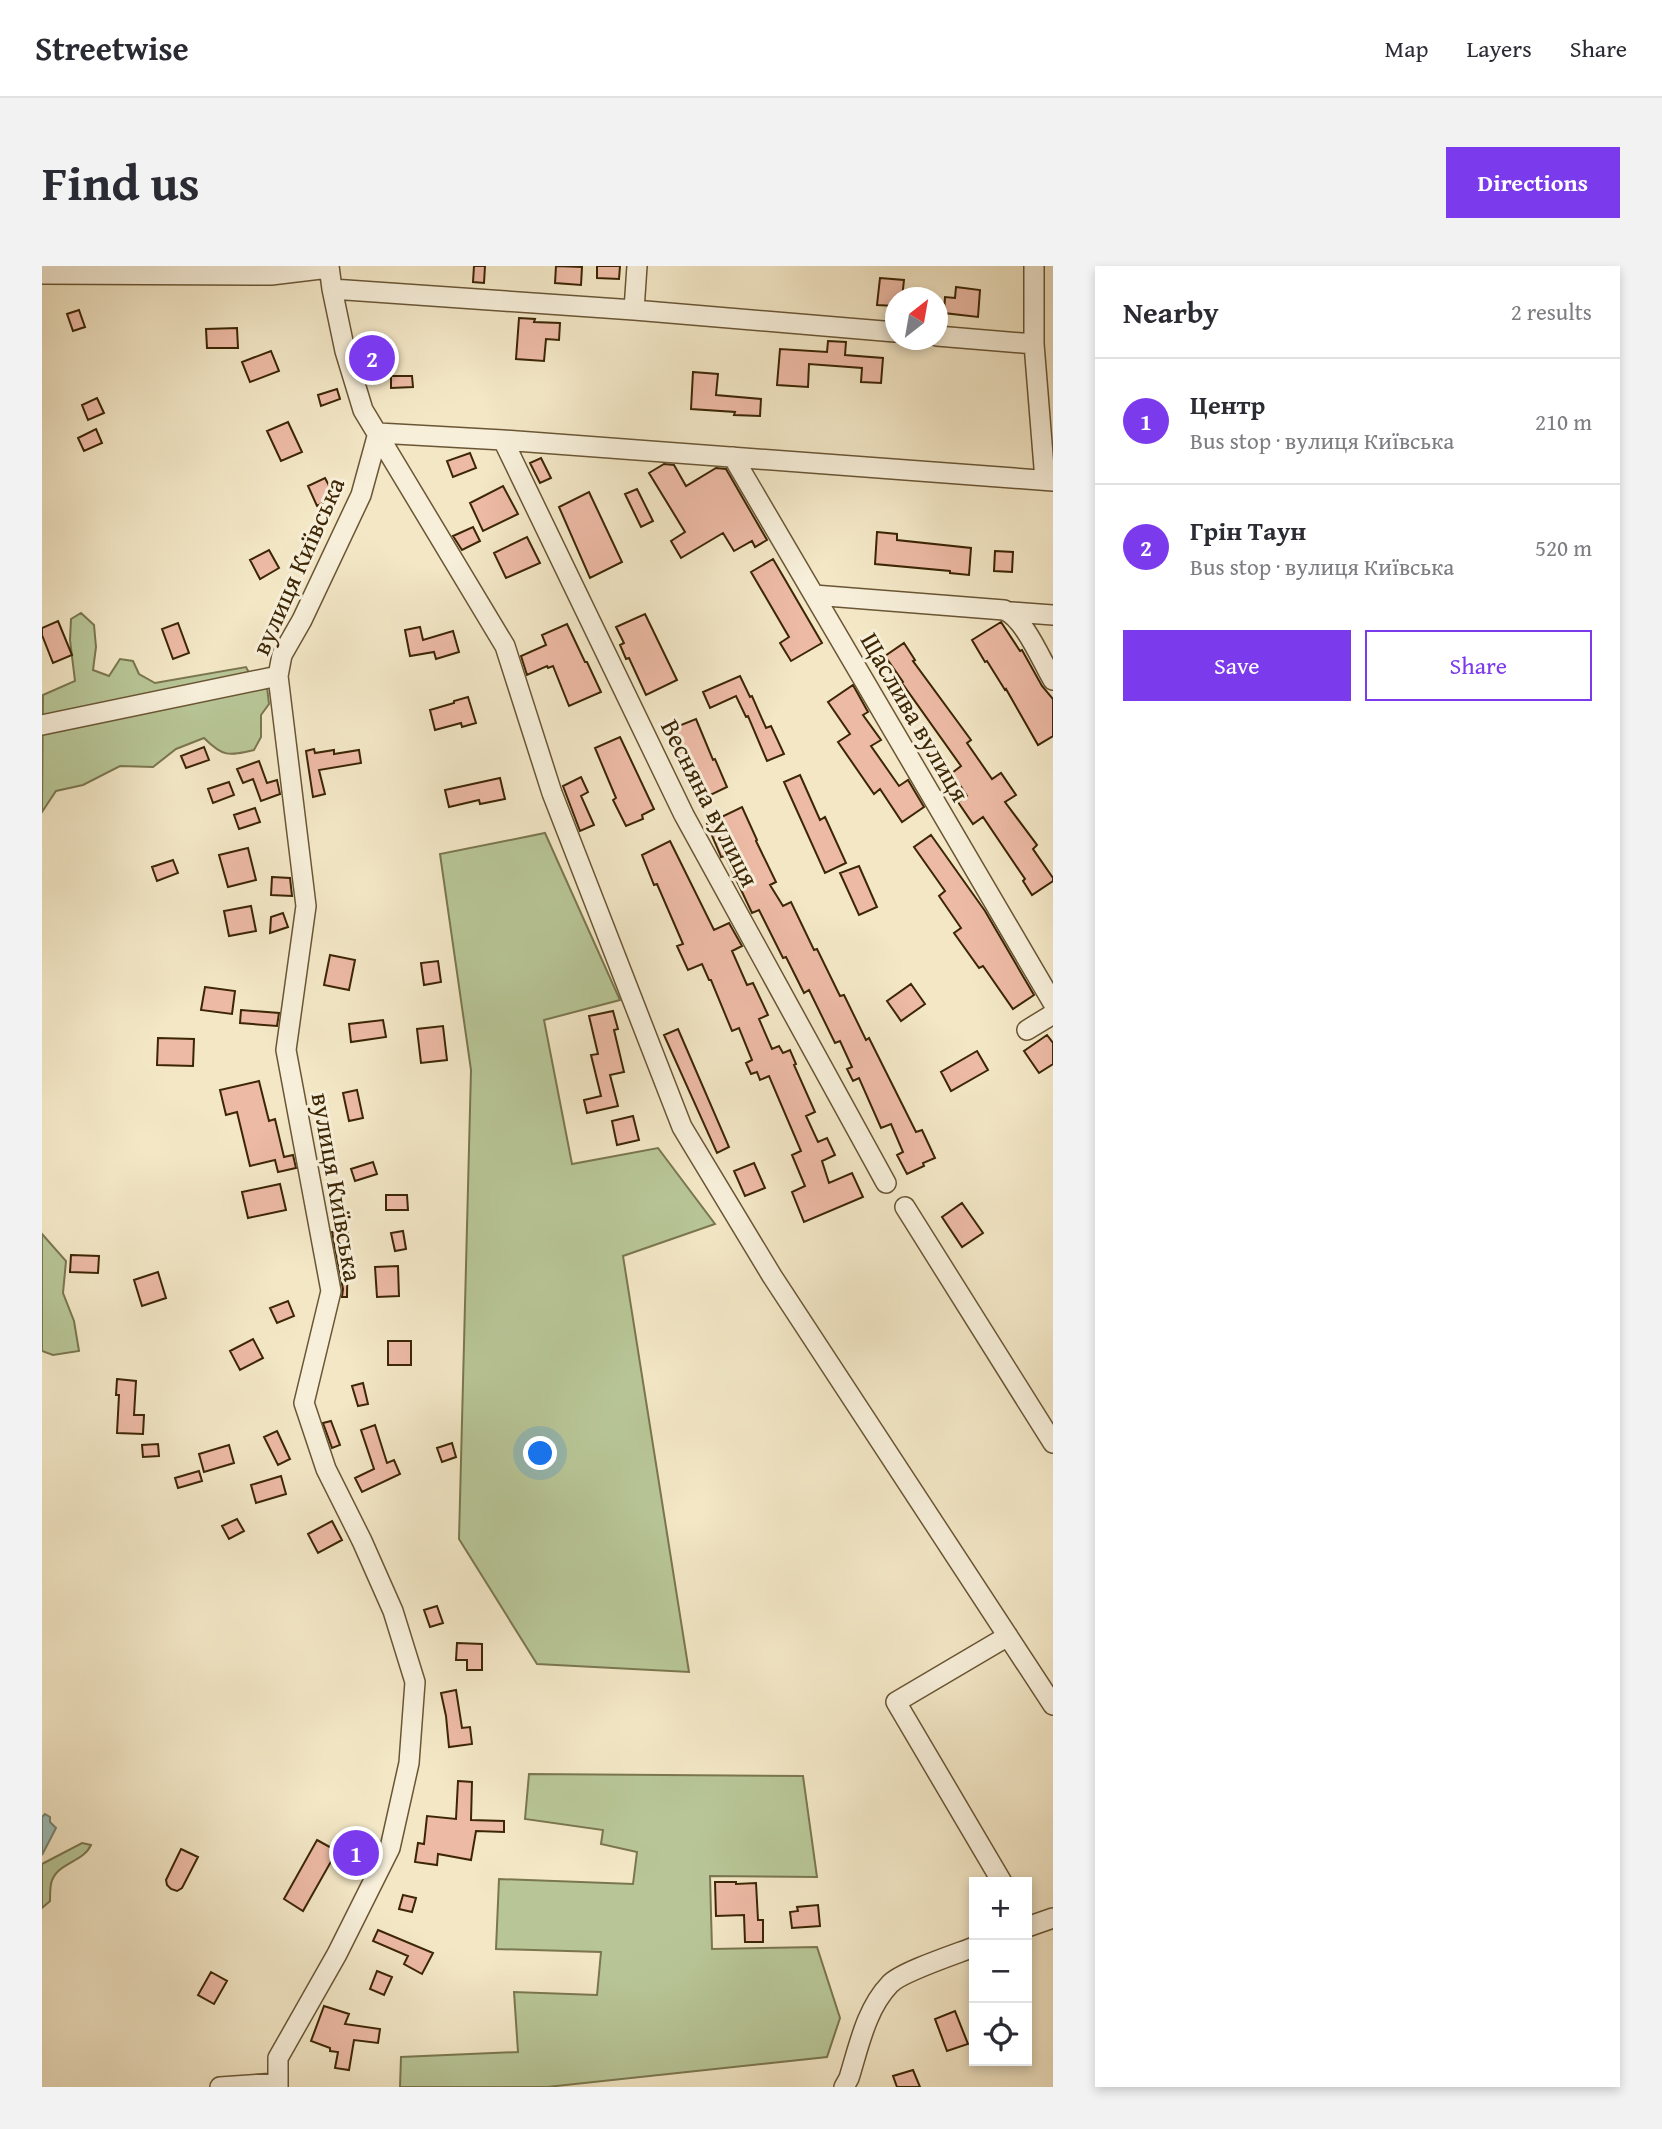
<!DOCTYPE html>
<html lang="en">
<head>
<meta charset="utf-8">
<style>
	:root { --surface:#fff; --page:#f2f2f3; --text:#2b2b33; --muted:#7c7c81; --line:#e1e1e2; --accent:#7c3aed }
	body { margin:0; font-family:"Gentium Book Plus",serif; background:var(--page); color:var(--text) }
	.controls { position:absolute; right:21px; bottom:21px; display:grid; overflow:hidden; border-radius:0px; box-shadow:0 4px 10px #0003 }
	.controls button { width:63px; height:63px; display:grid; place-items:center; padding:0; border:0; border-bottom:2px solid var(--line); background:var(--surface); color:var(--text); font:35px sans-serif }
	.compass { position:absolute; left:843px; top:21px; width:63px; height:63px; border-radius:50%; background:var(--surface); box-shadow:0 4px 10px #0003; rotate:31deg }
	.you { position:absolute; left:499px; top:1188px; width:24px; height:24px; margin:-18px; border:5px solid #fff; border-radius:50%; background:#1a73e8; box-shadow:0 0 0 10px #1a73e833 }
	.badge { display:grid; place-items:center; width:46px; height:46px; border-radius:50%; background:var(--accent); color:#fff; font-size:23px; font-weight:700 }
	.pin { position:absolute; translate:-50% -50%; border:4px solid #fff; box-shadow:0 2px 7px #0006 }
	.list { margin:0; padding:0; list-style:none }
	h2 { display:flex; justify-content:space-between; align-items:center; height:91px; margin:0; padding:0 28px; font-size:30px }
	h2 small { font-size:23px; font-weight:400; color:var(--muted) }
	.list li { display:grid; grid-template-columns:46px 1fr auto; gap:21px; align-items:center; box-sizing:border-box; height:126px; padding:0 28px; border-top:2px solid var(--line) }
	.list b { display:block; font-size:26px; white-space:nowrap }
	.list p { margin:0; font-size:23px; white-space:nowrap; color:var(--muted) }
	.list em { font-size:23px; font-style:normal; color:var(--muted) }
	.actions { display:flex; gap:14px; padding:21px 28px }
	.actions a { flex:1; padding:16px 0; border:2px solid var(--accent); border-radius:0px; text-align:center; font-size:24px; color:var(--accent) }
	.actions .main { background:var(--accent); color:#fff }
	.icon { flex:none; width:38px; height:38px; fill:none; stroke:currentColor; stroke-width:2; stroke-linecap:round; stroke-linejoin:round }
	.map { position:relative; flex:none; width:1011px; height:1821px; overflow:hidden; border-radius:0px }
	header { display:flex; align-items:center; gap:42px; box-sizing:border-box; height:98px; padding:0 35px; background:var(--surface); border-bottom:2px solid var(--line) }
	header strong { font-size:33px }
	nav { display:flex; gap:38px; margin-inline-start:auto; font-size:24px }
	.intro { display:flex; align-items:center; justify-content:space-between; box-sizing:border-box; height:168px; padding:0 42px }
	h1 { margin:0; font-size:49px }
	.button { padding:18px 32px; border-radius:0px; background:var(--accent); color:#fff; font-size:24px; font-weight:700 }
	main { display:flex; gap:42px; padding:0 42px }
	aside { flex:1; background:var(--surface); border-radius:0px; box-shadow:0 4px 10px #0003 }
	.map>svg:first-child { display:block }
	.green { fill:#b8c697; stroke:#7a764e; stroke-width:2 }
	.water { fill:#9cbfba; stroke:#768271; stroke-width:2 }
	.building { fill:#edbaa5; stroke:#3c2604; stroke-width:2 }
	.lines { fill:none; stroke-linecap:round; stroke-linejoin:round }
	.minor-casing { stroke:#6a5634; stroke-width:22 }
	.minor { stroke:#f7efda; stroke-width:19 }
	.labels { text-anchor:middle; stroke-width:6; stroke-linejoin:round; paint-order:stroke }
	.street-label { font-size:26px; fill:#3c2604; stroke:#f7efda }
</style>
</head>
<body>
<header>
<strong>Streetwise</strong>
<nav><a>Map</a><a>Layers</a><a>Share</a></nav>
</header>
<div class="intro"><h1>Find us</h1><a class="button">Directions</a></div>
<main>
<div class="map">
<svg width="1011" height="1821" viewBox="0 0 1011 1821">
	<rect width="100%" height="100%" fill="#f3e7c6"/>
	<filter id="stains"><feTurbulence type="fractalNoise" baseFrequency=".00286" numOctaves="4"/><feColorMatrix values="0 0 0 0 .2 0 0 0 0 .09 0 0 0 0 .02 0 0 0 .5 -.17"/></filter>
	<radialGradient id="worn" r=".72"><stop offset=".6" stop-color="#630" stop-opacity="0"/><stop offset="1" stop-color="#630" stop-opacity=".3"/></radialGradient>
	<!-- green -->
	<path class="green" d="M39 347 52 359 54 381 51 404 67 410 78 393 91 395 97 408 113 417 204 401 210 412 225 421 227 438 219 449V471L212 484C186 490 181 491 162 472L134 483 111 501 78 500 41 519 14 525 0 546 1 429 33 415 28 374 29 353Z
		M503 567 578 734 502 754 530 898 616 882 673 958 581 990 647 1406 495 1398 417 1273 429 804 398 588Z
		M0 968 24 995 21 1027 32 1055 37 1085 11 1089 0 1085Z
		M487 1508 761 1510 775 1611 668 1610 670 1683 775 1681 798 1752 785 1791 505 1821H358L359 1791 476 1786 472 1726 555 1729 559 1686 454 1683 457 1613 591 1618 595 1586 559 1578 561 1564 483 1553Z
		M40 1577 49 1579C41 1597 13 1597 9 1618 8 1623 8 1630 8 1635L0 1642V1598Z"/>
	<!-- water -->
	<path class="water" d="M3 1548 8 1551V1556L14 1562 0 1589V1551Z"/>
	<!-- building -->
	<path class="building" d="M432 0H443L442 17 431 16Z
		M514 0 540 1 539 19 513 17Z
		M555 0H578L577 13 555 12Z
		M838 12 862 14 860 32H853V40L835 39Z
		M914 21 938 24 936 51 902 47 903 31 913 32Z
		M37 44 43 61 31 65 25 48Z
		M477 52 493 53 492 56 518 57 517 74 504 73 502 95 474 93Z
		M195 62 196 82H165L164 63Z
		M786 75 804 76 803 89 841 92 839 117 819 116 820 102 767 98 766 121 735 119 738 83 785 86Z
		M229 85 237 105 208 116 200 96Z
		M651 106 676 108 674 129 719 133 718 150 692 149 693 146 649 143Z
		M349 110H370L371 121 349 122Z
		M295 123 298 133 279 140 276 129Z
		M55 132 62 147 46 154 40 139Z
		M246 156 260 186 239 195 225 165Z
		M54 163 60 177 42 185 36 172Z
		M428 187 434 202 411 211 405 195Z
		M499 192 509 212 498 217 488 197Z
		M622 198 632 199 644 220 674 202 684 203 725 274 713 281 710 275 692 285 681 267 639 292 629 275 643 266 607 207Z
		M283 212 293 231 275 240 266 220Z
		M461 220 476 248 441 265 428 237Z
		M595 223 611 255 599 261 583 228Z
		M547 226 580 296 548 312 517 241Z
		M431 261 438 275 420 284 411 270Z
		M835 266 855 268V274L929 282 927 309 908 307V305L833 298Z
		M485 271 498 297 464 312 452 287Z
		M227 284 237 302 218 313 208 294Z
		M953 285 971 286 970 306 952 305Z
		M731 293 780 377 749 395 738 377 747 371 709 306Z
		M603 348 635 414 604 429 587 392 584 393 578 379 582 377 574 361Z
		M16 355 30 389 11 397 0 369V362Z
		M959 356 978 385 980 384 1000 420 1011 433V470L996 479 964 423 963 424 945 395 943 396 930 374Z
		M136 357 147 387 131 393 120 363Z
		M525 358 543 396H545L559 426 527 440 511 400 506 402 505 400 485 409 479 390 504 379 500 369Z
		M378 361 381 374 411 365 417 386 394 393 392 386 368 390 363 364Z
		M862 377 873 394 871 395 929 474 925 477 950 513 959 507 974 529 963 536 995 579 991 583 1011 612V615L990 629 981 615 983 613 941 551 931 558 916 536 925 530 910 507 919 500 860 417 861 416 843 390Z
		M698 410 708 431 710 430 724 462 729 460 742 488 725 495 706 450 704 451 694 430 668 442 661 426Z
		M811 419 826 446 821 449 839 474 829 480 857 520 866 514 882 541 860 556 838 523 832 528 796 476 808 468 786 436Z
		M426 431 434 457 420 461 419 457 393 464 388 444 412 437V435Z
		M654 453 671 494 673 493 685 521 656 535 639 496 637 497 624 465Z
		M578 471 612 543 600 549 601 553 584 560 571 534 574 532 553 482Z
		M162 481 167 494 144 502 139 490Z
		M272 483 273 487 292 484V488L317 484 319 497 277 504 283 528 271 531 264 485Z
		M217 495 225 517 235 514 238 528 219 535 211 513 201 517 195 503Z
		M758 509 778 554 783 551 804 597 783 607 742 516Z
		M539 511 546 526 539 530 552 559 538 565 521 520Z
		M458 512 463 533 438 538 437 534 407 541 403 524Z
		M187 516 192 529 171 537 166 523Z
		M700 541 715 574 714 575 734 616 728 619 741 640 749 636 772 684 775 683 798 730 802 729 824 774 827 772 874 866 880 864 893 892 881 897 882 900 865 908 855 889 861 886 849 858 839 862 817 812 811 815 805 803 810 801 798 775 793 777 767 724 762 727 744 691 741 692 717 644 710 647 683 590 679 591 678 588 665 558Z
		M213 542 218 556 197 563 192 549Z
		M889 569 943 645 992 729 971 743 941 700 937 702 912 667 919 662 897 630 903 625 872 581Z
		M628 575 672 664 687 657 700 680 690 685 705 719 711 717 726 749 717 753 730 783 737 780 741 787 748 784 754 798 752 799 773 846 764 850 776 876 785 872 793 889 780 895 787 917 810 907 821 931 762 956 750 926 763 920 750 889 759 885 727 810 718 814 715 806 709 808 704 797 710 794 697 762 690 765 669 714H667L660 698 646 704 635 680 641 678 615 618 612 619 600 589Z
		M206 582 214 614 186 621 177 589Z
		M131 594 136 607 115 615 110 601Z
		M817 600 835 641 817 649 798 607Z
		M230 611 248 612 250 630 229 629Z
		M209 640 214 665 187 670 182 645Z
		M241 647 246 661 228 667 229 651Z
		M288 689 313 694 307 724 282 719Z
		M396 695 399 716 382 719 379 697Z
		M869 718 883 738 859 755 845 735Z
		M163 721 193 725 190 748 159 744Z
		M199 744 237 747 235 760 198 757Z
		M571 745 576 763 572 764 582 806 568 809 576 840 545 847 542 834 559 830 549 789 556 788 547 750Z
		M341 754 344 771 309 776 307 758Z
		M401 760 405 794 379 797 375 763Z
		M636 763 687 881 675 887 622 769Z
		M1005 769 1011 777V798L997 807 982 785Z
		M116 772 152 773 151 800 115 799Z
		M935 785 946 804 909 825 899 806Z
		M217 815 227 855 233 853 242 891 251 889 254 902 236 906 233 894 208 900 195 846 184 849 178 824Z
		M315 824 321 852 307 855 301 827Z
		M591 850 597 874 575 879 570 855Z
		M331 896 335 908 313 915 309 903Z
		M712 897 723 922 703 930 692 905Z
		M238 918 244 944 206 952 200 926Z
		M344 929H365L366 944H344Z
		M920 937 941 967 920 981 900 951Z
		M306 963 305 1031H300L301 1023 290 966Z
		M361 965 364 983 353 985 349 967Z
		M29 989 57 990 56 1007 28 1006Z
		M356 1000 357 1030 335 1031 333 1001Z
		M116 1006 124 1032 100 1040 92 1014Z
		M246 1035 252 1050 235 1057 228 1042Z
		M211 1073 221 1092 198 1104 188 1085Z
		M346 1075H369V1099H346Z
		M75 1113 94 1115 92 1149H102L101 1168 75 1167 77 1129H74Z
		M321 1117 326 1138 316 1140 310 1120Z
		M289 1155 298 1179 290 1182 281 1157Z
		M333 1159 345 1197 352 1194 358 1208 320 1226 313 1212 332 1203 319 1164Z
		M235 1165 248 1193 236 1199 222 1171Z
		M410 1177 414 1191 400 1196 395 1182Z
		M116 1178 117 1190 101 1191 100 1179Z
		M187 1179 192 1197 162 1206 157 1188Z
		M157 1205 160 1215 136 1222 133 1212Z
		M239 1210 244 1228 214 1237 209 1219Z
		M195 1253 202 1265 187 1273 180 1260Z
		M290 1255 300 1274 276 1287 266 1268Z
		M395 1340 401 1357 388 1361 382 1344Z
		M415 1377 440 1378V1404H425V1394H414Z
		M414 1424 420 1462 428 1461 430 1478 407 1481 404 1450 399 1427Z
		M416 1515 430 1516 429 1554 462 1555V1566L434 1565 429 1594 396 1588 395 1599 373 1596 376 1577 382 1578 385 1550 414 1553Z
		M275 1574 295 1585 261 1645 242 1633Z
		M139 1583 156 1591 140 1622 135 1625 129 1623 125 1619 124 1614Z
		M673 1616H694V1618L714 1617 716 1654H721V1676H703L702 1649 674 1650Z
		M361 1629 374 1632 370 1646 357 1643Z
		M776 1639 778 1660 750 1662 748 1646 756 1645 755 1641Z
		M336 1664 391 1687 380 1708 362 1698 366 1690 331 1675Z
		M335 1705 350 1711 342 1729 328 1723Z
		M169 1706 185 1715 172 1738 156 1729Z
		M282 1740 307 1748 303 1758 338 1763 336 1777 312 1774 307 1804 293 1802 296 1786 288 1785V1782L269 1775Z
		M913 1745 926 1778 905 1785 893 1753Z
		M871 1804 878 1821H855L851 1810Z"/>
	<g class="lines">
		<!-- minor casing -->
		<g class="minor-casing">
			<path id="minor" d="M287 0 290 23 303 85 321 144 463 380 510 527 640 861 730 1010 1011 1439
				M992 0V78L1003 214
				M0 8 229 9 287 2
				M290 23 592 44 853 66
				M592 44 595 0
				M895 70 992 78
				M336 167 461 174 1011 215
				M461 174 642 549 844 917
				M691 191 1011 737
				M772 329 962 344C982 351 1000 396 1011 414
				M970 346 1011 349
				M0 459 236 410
				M985 764 1011 748
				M863 941 1011 1177
				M960 1616 854 1436 966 1370
				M985 1661 1011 1652
				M178 1821 235 1817
				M236 1821V1792L295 1688 348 1582 367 1497 373 1416 351 1345 320 1275 284 1203 262 1137 289 1025 244 784 264 640 236 410 240 389 260 354 319 229 336 167
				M802 1821 807 1812C817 1780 824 1743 848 1718 859 1706 914 1688 932 1681"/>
		</g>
		<!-- minor -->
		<use href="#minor" class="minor"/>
	</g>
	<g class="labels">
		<!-- street labels -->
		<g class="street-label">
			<text transform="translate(256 300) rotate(-66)" y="9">вулиця Київська</text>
			<text transform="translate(873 451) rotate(60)" y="9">Щаслива вулиця</text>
			<text transform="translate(668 537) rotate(63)" y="9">Весняна вулиця</text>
			<text transform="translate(295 921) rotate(80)" y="9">вулиця Київська</text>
		</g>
	</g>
	<rect width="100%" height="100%" filter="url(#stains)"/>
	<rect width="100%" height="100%" fill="url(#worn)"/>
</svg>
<div class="controls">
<button>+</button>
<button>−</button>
<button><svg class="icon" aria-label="locate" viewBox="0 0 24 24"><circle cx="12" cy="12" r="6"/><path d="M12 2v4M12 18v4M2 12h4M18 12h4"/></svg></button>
</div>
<svg class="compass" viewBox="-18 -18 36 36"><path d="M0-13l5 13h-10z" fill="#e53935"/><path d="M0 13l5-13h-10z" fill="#7c7c81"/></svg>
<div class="you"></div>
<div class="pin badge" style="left:314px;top:1587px">1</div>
<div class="pin badge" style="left:330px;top:92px">2</div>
</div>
<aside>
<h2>Nearby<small>2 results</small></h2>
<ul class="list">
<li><span class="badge">1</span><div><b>Центр</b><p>Bus stop · вулиця Київська</p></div><em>210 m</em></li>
<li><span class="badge">2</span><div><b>Грін Таун</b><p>Bus stop · вулиця Київська</p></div><em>520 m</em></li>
</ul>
<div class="actions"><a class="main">Save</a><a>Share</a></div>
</aside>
</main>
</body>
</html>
